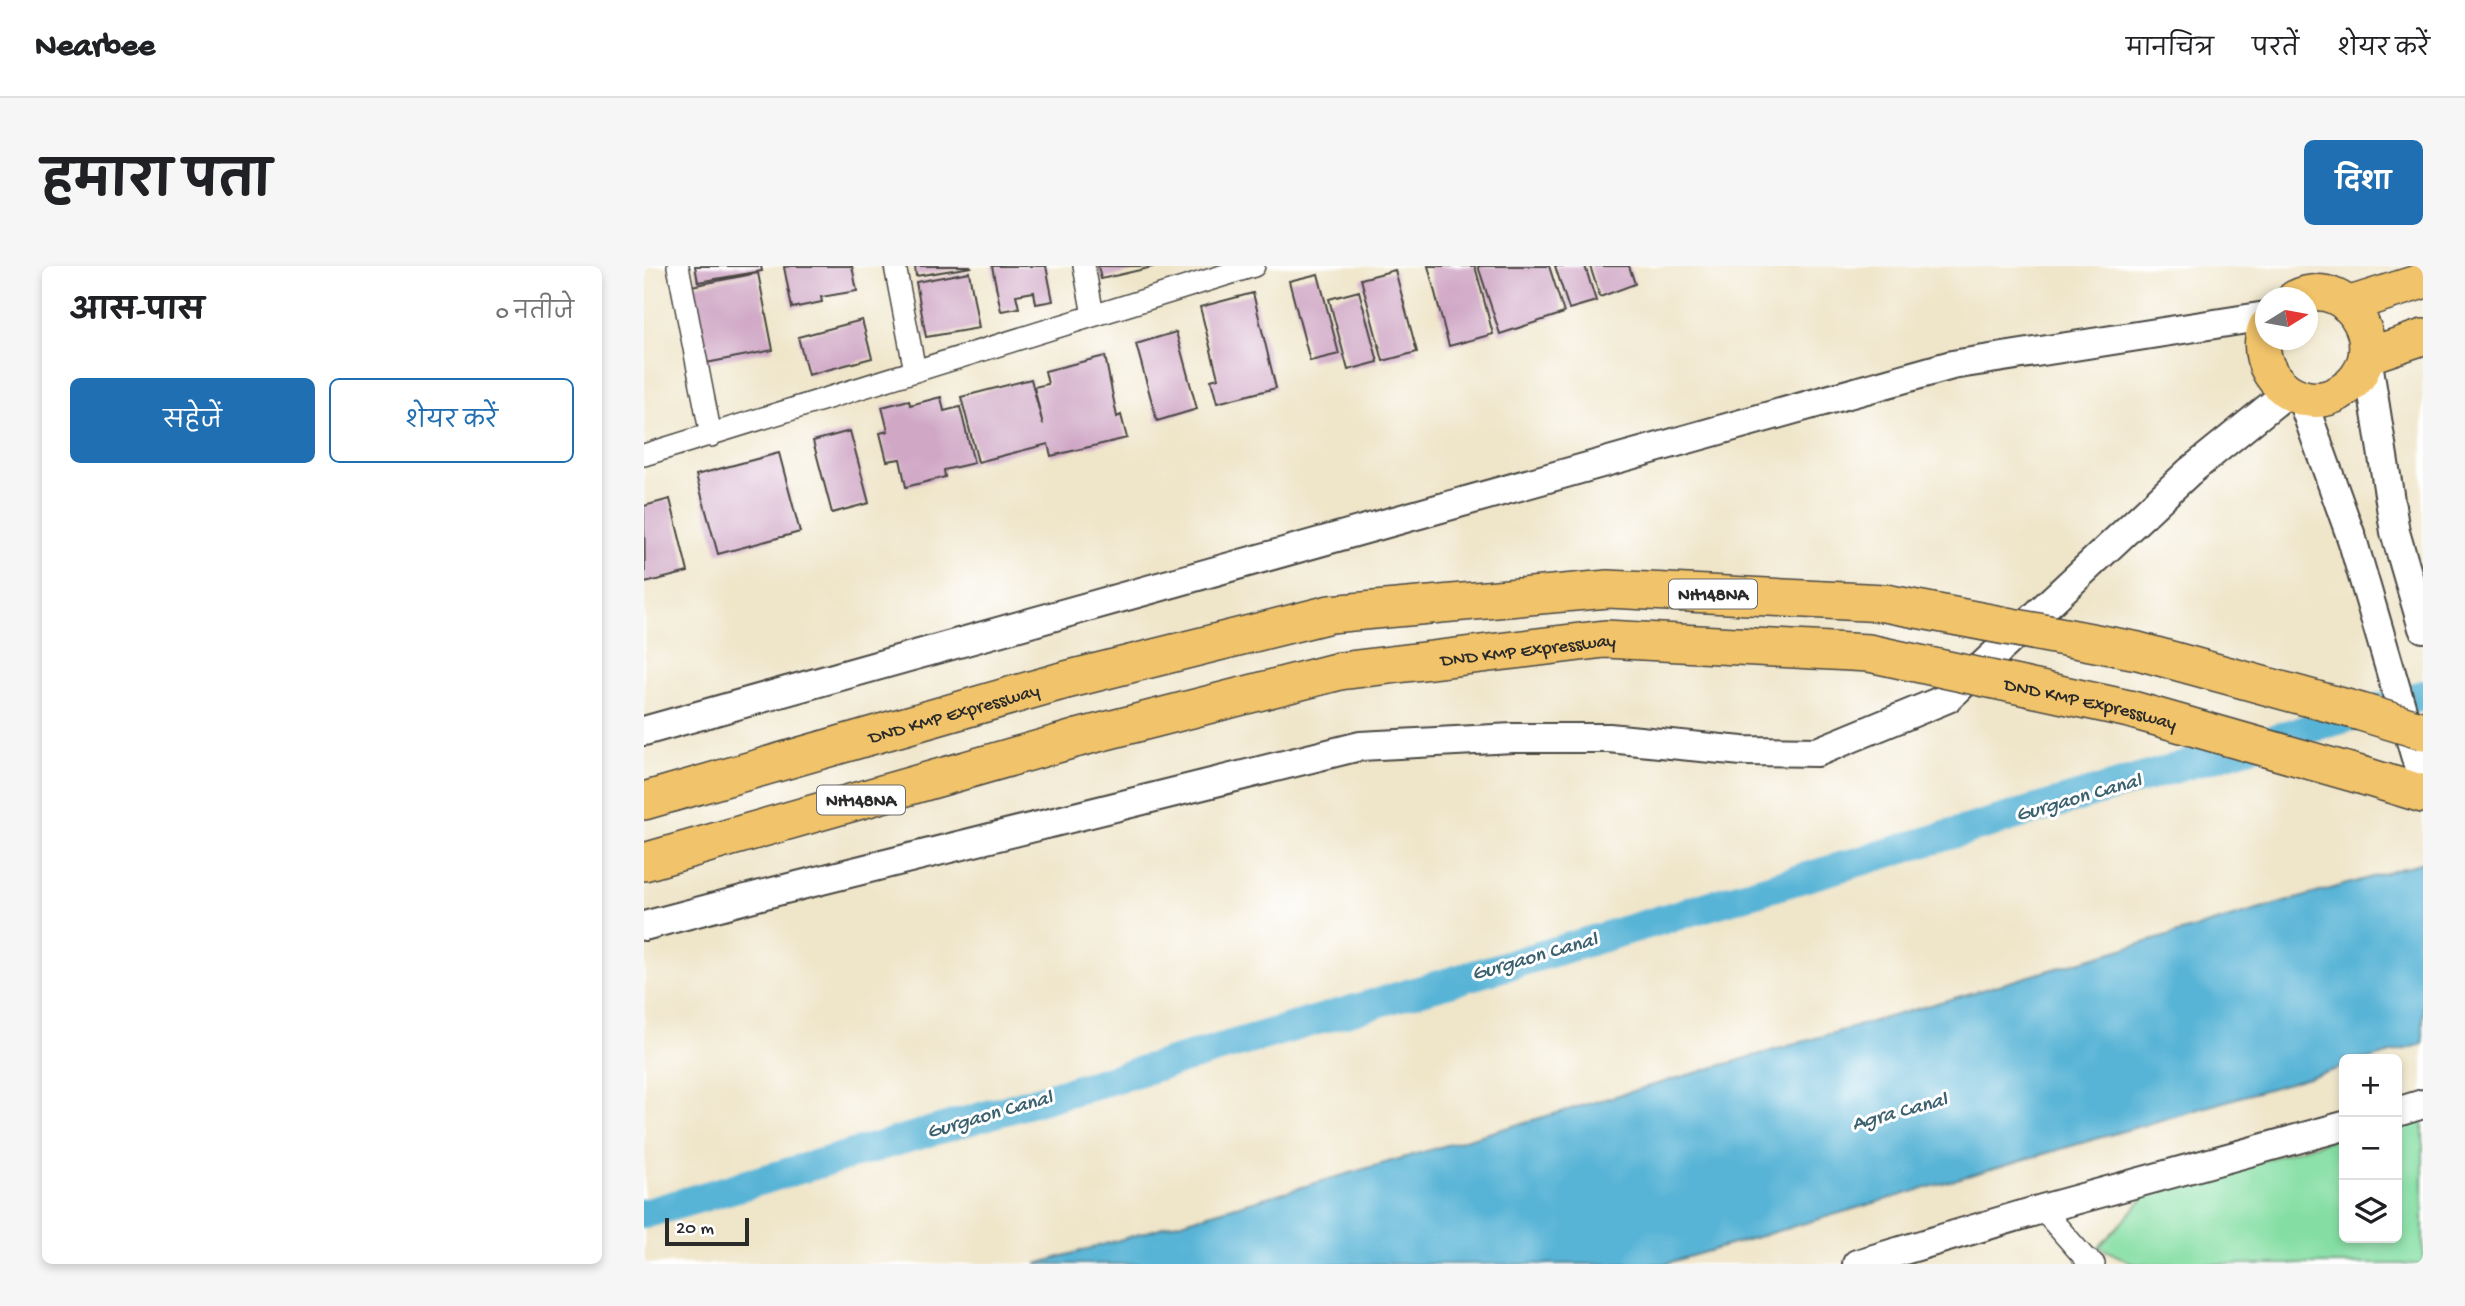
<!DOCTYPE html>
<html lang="hi">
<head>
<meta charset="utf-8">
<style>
	:root { --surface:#fff; --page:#f6f6f6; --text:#202124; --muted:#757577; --line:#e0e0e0; --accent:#1f6fb2 }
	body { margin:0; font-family:"Gochi Hand","Playpen Sans Deva",sans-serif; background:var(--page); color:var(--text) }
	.controls { position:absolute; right:21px; bottom:21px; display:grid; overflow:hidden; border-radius:10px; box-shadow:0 4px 10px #0003 }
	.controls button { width:63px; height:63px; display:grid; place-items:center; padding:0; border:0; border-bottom:2px solid var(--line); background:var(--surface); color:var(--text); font:35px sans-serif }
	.compass { position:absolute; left:1611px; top:21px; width:63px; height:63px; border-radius:50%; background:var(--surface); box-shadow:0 4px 10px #0003; rotate:79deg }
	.scale { position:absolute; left:21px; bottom:18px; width:84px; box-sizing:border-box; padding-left:7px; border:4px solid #2b2b2b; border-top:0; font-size:19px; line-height:24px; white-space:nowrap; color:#2b2b2b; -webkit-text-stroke:5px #fff; paint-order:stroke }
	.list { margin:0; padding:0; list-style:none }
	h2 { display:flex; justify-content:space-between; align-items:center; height:91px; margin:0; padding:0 28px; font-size:30px }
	h2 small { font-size:23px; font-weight:400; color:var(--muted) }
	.actions { display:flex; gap:14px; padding:21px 28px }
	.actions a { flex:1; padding:16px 0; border:2px solid var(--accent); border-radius:10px; text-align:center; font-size:24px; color:var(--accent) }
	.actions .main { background:var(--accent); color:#fff }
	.icon { flex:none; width:38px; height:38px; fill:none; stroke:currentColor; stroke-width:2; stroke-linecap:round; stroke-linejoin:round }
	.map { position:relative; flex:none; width:1779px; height:998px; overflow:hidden; border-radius:10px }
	header { display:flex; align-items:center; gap:42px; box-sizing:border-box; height:98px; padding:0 35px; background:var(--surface); border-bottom:2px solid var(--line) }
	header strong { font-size:33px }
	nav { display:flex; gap:38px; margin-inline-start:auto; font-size:24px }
	.intro { display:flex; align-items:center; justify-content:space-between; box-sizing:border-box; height:168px; padding:0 42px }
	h1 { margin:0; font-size:49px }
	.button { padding:18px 32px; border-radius:10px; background:var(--accent); color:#fff; font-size:24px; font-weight:700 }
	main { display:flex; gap:42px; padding:0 42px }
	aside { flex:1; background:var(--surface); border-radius:10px; box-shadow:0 4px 10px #0003 }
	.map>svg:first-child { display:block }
	.green { fill:#84dea3; stroke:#588467; stroke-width:2 }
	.water { fill:#58b4d6; stroke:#427080; stroke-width:2 }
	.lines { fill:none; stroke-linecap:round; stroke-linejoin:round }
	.canal { stroke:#58b4d6; stroke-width:30 }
	.building { fill:#d0a8c6 }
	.minor-casing { stroke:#484743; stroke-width:24 }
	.tertiary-casing { stroke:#484743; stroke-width:32 }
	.primary-casing { stroke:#484743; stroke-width:38 }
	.trunk-casing { stroke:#484743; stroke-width:40 }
	.minor { stroke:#fff; stroke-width:21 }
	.tertiary { stroke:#fff; stroke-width:28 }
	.primary { stroke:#f1c36a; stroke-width:35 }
	.trunk { stroke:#f1c36a; stroke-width:37 }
	.trunk-bridge-casing { stroke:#484743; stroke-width:40; stroke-linecap:butt }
	.trunk-bridge { stroke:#f1c36a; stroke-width:37 }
	.labels { text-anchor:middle; stroke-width:6; stroke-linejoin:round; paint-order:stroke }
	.shield { fill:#fff; stroke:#6b6b6b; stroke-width:2 }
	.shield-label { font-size:18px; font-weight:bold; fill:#2b2b2b }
	.street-label { font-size:19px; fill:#2b2b2b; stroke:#fff }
	.water-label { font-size:21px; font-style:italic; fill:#3d626f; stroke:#fff }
</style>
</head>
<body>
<header>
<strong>Nearbee</strong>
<nav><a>मानचित्र</a><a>परतें</a><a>शेयर करें</a></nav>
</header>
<div class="intro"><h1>हमारा पता</h1><a class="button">दिशा</a></div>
<main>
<aside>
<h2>आस-पास<small>0 नतीजे</small></h2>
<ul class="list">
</ul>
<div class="actions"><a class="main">सहेजें</a><a>शेयर करें</a></div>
</aside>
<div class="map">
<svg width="1779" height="998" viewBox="0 0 1779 998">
	<rect width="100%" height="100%" fill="#fff"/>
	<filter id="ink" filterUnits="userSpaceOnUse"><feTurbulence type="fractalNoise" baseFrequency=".0143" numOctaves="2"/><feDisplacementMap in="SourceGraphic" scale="14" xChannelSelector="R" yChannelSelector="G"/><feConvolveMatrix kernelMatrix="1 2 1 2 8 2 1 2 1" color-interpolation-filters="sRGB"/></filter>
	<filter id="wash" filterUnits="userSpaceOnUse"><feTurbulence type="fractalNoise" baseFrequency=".00686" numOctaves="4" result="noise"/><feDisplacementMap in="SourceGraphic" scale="28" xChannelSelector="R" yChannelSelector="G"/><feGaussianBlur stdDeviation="1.57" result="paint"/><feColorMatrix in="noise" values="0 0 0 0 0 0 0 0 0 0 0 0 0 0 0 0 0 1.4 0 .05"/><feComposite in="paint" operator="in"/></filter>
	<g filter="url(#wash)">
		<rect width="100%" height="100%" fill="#efe5c9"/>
		<!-- green -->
		<path class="green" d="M1777 848 1779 858V998H1490L1455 981 1502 930 1700 870V972H1753V855Z"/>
		<!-- water -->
		<path class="water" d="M1779 596V778L1726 793H1700V801L1020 998H392Z"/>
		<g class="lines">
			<!-- canal -->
			<path class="canal" d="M0 948 868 698 1779 429"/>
		</g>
		<g id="blocks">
			<!-- building -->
			<path class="building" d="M51 0H117L118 5 54 16Z
				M148 0H208L213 25 177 31 178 36 148 42 140 1Z
				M271 0H326L327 1 272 10Z
				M348 0H402L409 35 392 38 390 26 372 29 375 42 357 45Z
				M454 0H509V1L457 13Z
				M784 0H831L849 68 805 80Z
				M834 0H905L920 47 856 68Z
				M911 0H941L952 35 925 43Z
				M946 0H985L991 18 956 31Z
				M751 4 773 86 739 95 717 13Z
				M325 6 335 62 282 71 272 16Z
				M114 7 129 84 62 97 47 20Z
				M674 8 695 88 666 95 645 15Z
				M715 25 734 96 704 104 685 33Z
				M609 27 632 122 573 137 567 114 574 112 556 41Z
				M218 54 228 92 164 109 154 71Z
				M532 66 553 143 513 155 492 78Z
				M461 90 473 151 477 149 483 172 407 190 404 178 334 196 317 131 387 113 399 159 390 121 404 118 401 105Z
				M297 131 300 145 316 141 330 197 300 204 301 211 262 221 256 193 243 195 236 167 244 165 238 141 265 134 266 139Z
				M206 165 225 237 188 247 169 175Z
				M135 187 156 266 74 288 52 209Z
				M26 233 44 306 1 317 0 240Z"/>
		</g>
	</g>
	<g filter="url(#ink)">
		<use href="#blocks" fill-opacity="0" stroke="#484743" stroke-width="2"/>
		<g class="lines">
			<!-- minor casing -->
			<g class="minor-casing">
				<path id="minor" d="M34 0 67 170
					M251 0 271 105
					M440 0 449 49
					M0 189 610 0
					M1398 943 1440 991 1450 998"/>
			</g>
			<!-- tertiary casing -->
			<g class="tertiary-casing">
				<path id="tertiary" d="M1723 90 1751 266 1779 362
					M1657 131 1708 273 1779 516
					M0 465 1308 99 1622 50
					M0 660 117 629 716 480 869 472H965L1098 485 1173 486 1304 432 1545 206 1644 126
					M1753 846 1779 838
					M1213 998 1398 943 1700 860"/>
			</g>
			<!-- primary casing -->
			<g class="primary-casing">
				<path id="primary" d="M1703 39 1779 15
					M1622 61C1605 104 1653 151 1695 127 1754 94 1709 4 1651 32
					M1723 90 1779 71"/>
			</g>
			<!-- trunk casing -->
			<g class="trunk-casing">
				<g id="trunk">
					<path d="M1720 510 1779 528"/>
					<path id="s1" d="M0 535 418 415"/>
					<path d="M0 596 434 472"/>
				</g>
			</g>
			<!-- minor -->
			<use href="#minor" class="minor"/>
			<!-- tertiary -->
			<use href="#tertiary" class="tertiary"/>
			<!-- primary -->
			<use href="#primary" class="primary"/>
			<!-- trunk -->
			<use href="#trunk" class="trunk"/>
			<!-- trunk-bridge casing -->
			<g class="trunk-bridge-casing">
				<g id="trunk-bridge">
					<path d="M418 415 686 348 964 323 1241 337 1494 385 1717 446 1779 465"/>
					<path id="s2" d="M434 472 696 405 961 373 1225 387 1485 443 1720 510"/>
				</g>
			</g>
			<!-- trunk-bridge -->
			<use href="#trunk-bridge" class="trunk-bridge"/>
		</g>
	</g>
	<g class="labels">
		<!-- shield labels -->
		<g class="shield">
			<rect x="1025" y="313.5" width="88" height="29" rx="5"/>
			<rect x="173" y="519.5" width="88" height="29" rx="5"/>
		</g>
		<g class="shield-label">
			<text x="1069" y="334">NH148NA</text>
			<text x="217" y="540">NH148NA</text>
		</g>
		<!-- street labels -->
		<g class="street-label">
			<text dy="7" stroke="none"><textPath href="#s2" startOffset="460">DND KMP Expressway</textPath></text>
			<text dy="7" stroke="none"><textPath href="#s2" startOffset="1029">DND KMP Expressway</textPath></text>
			<text dy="7" stroke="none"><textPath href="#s1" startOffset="322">DND KMP Expressway</textPath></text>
		</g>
		<!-- water labels -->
		<g class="water-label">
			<text transform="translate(1434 530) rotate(-16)" y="7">Gurgaon Canal</text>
			<text transform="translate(890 689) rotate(-16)" y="7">Gurgaon Canal</text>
			<text transform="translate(1255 844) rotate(-15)" y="7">Agra Canal</text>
			<text transform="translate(345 847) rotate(-16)" y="7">Gurgaon Canal</text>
		</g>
	</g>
</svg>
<div class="controls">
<button>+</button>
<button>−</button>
<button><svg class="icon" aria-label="layers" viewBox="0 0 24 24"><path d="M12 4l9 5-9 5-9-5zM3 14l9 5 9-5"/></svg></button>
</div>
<svg class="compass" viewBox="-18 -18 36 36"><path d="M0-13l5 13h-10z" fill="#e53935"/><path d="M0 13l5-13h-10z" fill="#757577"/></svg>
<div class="scale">20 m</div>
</div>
</main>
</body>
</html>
